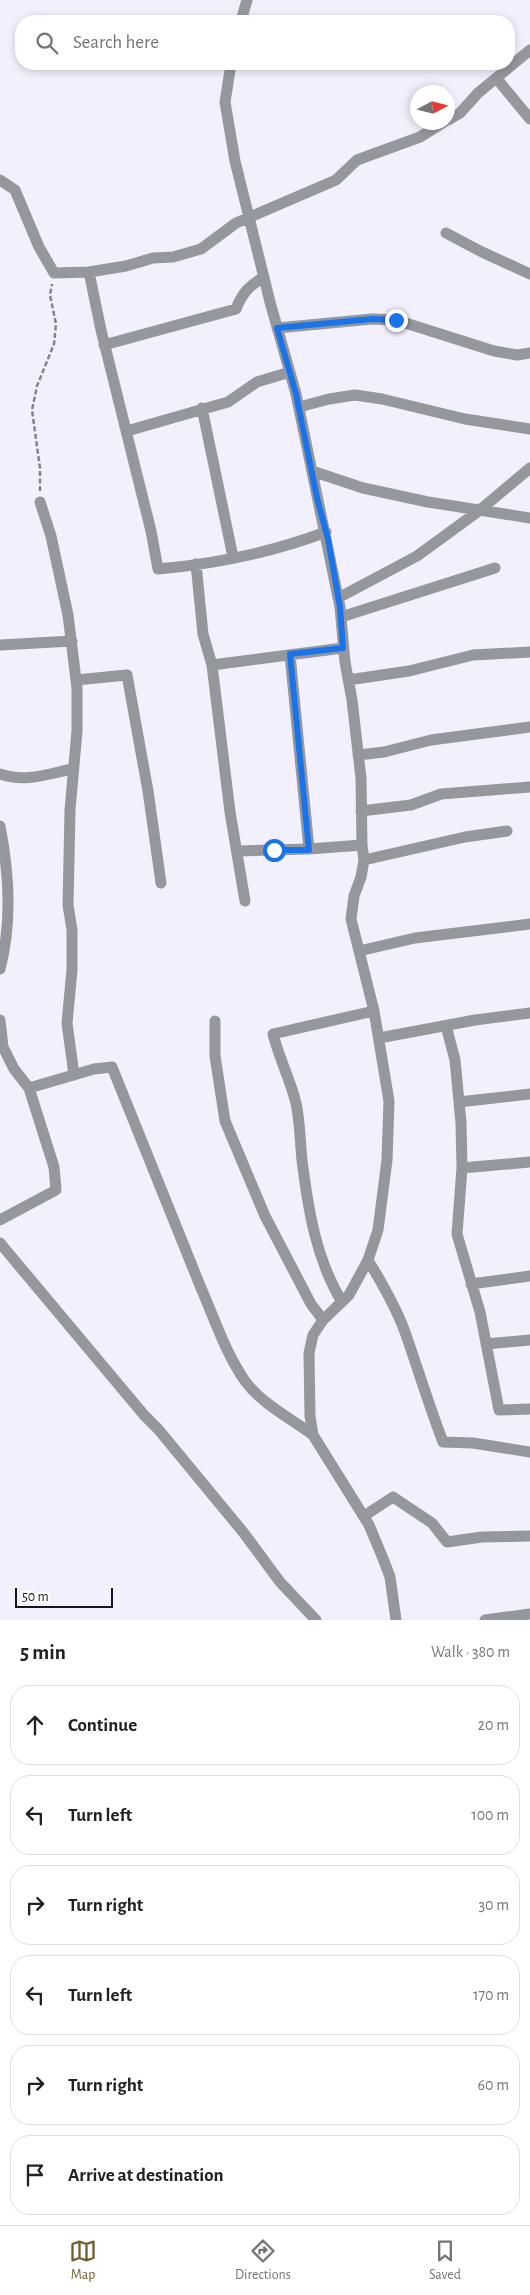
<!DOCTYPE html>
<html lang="en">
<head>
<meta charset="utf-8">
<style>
	:root { --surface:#fff; --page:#f6f6f6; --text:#202124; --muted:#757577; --line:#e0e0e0; --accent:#735f2e }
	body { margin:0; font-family:"Alegreya Sans",sans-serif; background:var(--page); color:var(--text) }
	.compass { position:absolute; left:410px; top:85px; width:45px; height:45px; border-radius:50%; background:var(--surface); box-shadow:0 2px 8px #0003; rotate:83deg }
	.scale { position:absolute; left:15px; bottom:12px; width:98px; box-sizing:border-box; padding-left:5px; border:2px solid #16151a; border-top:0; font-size:14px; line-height:18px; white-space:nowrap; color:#16151a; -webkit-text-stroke:4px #fff; paint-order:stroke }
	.stop { position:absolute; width:15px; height:15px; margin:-11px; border:4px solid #1a73e8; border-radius:50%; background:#fff }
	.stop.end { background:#1a73e8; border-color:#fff; box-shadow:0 1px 5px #0008 }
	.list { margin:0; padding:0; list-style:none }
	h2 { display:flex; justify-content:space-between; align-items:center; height:65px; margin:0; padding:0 20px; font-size:21px }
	h2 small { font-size:16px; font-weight:400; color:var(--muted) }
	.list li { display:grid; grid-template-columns:32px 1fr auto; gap:15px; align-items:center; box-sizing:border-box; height:80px; margin:0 10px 10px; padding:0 10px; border:1px solid var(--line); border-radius:20px }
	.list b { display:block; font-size:19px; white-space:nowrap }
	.list em { font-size:16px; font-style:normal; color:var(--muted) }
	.icon { flex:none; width:28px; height:28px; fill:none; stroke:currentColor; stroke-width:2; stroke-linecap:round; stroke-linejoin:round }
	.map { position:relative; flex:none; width:530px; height:1620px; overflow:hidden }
	.search { position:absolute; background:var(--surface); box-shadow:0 2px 8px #0003; left:15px; right:15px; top:15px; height:55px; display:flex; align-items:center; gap:12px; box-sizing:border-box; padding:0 18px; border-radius:20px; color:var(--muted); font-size:19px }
	.sheet { height:605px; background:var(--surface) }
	nav { display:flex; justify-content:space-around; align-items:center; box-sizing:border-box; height:70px; border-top:1px solid var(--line); background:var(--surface); font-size:14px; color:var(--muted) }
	nav a { display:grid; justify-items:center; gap:2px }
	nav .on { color:var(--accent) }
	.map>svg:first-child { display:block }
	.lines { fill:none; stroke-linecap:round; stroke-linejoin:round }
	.path { stroke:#84838c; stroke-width:2.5; stroke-dasharray:5 2.5; stroke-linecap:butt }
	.minor { stroke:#94979c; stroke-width:11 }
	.route { stroke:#1a73e8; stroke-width:6 }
</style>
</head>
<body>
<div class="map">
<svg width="530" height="1620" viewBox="0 0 530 1620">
	<rect width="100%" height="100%" fill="#f1f0fc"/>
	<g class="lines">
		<!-- path -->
		<path class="path" d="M40 491V468L32 410 37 386 54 344 56 324 50 295 52 284"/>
		<!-- minor -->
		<path class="minor" d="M241 21 247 0
			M231 64 225 102 235 161 270 302 296 394 340 607 345 662 352 700 361 778 362 845 364 860 361 877 354 896 351 919 374 1011 389 1101 387 1160 378 1230 368 1260 349 1295 323 1320 313 1335 309 1353 310 1416 313 1435 369 1525 384 1561 390 1577 396 1620
			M497 79 530 119
			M448 120 460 113 478 93 530 50
			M0 180 15 190 39 247 54 273 89 272 126 266 153 258 173 257 201 249 236 223 336 180 357 160 420 137 444 122
			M446 233 482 252 530 274
			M89 272 101 330 151 531 158 569C214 564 273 552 326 532
			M277 328 372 319 396 320 494 351 517 355 530 353
			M104 345 236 309C242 293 250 285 264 277
			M299 407 329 399 355 395 382 399 465 419 530 429
			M202 408 233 557
			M127 431 228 402 257 382 290 372
			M312 471 363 488 428 502 530 518
			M40 502 51 536 68 615 77 688V731L70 810 68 905 72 930V970L67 1023 74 1075
			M196 564 203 634 212 665 230 812 245 901
			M338 598 417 556 480 510 530 468
			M341 617 495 568
			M0 645 72 641
			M290 655 309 849
			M212 665 343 648
			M76 680 127 675 148 791 161 883
			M348 680 409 671 473 655 530 652
			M358 755 384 752 431 740 530 727
			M0 774C24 783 48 774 72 769
			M361 811 411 805 441 794 530 787
			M0 826C9 872 12 924 0 969
			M238 851 309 849 362 845
			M364 860 465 837 507 831
			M359 951 415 938 530 924
			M0 1020 3 1047 14 1069 29 1088 54 1167 56 1190 0 1220
			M215 1021V1056L225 1121 265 1216 311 1304 323 1320
			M446 1026 455 1060 461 1123 462 1168 457 1234 480 1312 499 1410 530 1409
			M379 1038 475 1020 530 1013
			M29 1088 94 1069 112 1067C142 1141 171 1215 201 1288 215 1320 225 1352 245 1381 262 1404 290 1418 313 1435
			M459 1102 530 1094
			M462 1168 530 1162
			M0 1243 144 1415 158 1429 243 1532 280 1582 316 1620
			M368 1260C382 1283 396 1307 405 1332 418 1369 429 1406 443 1442L473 1443 530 1452
			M471 1284 530 1276
			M342 1302C316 1259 308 1209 302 1160 300 1141 300 1121 296 1103 290 1079 279 1058 273 1034L374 1011
			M486 1344 530 1340
			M364 1516 393 1497 432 1523 447 1542 482 1537 530 1536
			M485 1620 530 1614"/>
	</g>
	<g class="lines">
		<!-- route -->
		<path class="route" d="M274 850H309L290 654 343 648 340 607 328 539 317 498 296 394 277 328 372 319 396 320"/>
	</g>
</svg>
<svg class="compass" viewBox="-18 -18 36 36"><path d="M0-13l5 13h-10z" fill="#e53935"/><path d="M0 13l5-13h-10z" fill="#757577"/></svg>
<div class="scale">50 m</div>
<div class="stop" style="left:274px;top:850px"></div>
<div class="stop end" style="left:396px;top:320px"></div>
<div class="search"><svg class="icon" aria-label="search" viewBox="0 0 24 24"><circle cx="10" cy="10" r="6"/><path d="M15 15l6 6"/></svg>Search here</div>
</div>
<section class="sheet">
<h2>5 min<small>Walk · 380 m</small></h2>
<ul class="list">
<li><svg class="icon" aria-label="ahead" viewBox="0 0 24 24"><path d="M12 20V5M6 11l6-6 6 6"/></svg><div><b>Continue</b></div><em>20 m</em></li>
<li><svg class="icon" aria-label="left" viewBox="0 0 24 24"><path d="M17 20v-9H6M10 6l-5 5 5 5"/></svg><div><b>Turn left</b></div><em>100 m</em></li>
<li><svg class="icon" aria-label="right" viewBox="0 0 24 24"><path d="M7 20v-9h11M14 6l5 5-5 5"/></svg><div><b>Turn right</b></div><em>30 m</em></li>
<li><svg class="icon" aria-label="left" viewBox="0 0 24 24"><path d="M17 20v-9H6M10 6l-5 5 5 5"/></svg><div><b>Turn left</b></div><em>170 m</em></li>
<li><svg class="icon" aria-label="right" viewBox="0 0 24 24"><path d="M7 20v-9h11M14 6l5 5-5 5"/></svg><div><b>Turn right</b></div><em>60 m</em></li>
<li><svg class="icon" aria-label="arrive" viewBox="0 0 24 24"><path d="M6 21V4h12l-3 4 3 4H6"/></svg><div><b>Arrive at destination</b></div></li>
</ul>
</section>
<nav>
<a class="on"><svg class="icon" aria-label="map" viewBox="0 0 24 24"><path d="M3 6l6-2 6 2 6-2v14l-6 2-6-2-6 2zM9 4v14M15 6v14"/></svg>Map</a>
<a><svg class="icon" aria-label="directions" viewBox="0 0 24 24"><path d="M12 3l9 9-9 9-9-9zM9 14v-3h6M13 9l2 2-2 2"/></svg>Directions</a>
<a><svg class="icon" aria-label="saved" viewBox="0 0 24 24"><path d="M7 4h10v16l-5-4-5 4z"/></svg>Saved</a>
</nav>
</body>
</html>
